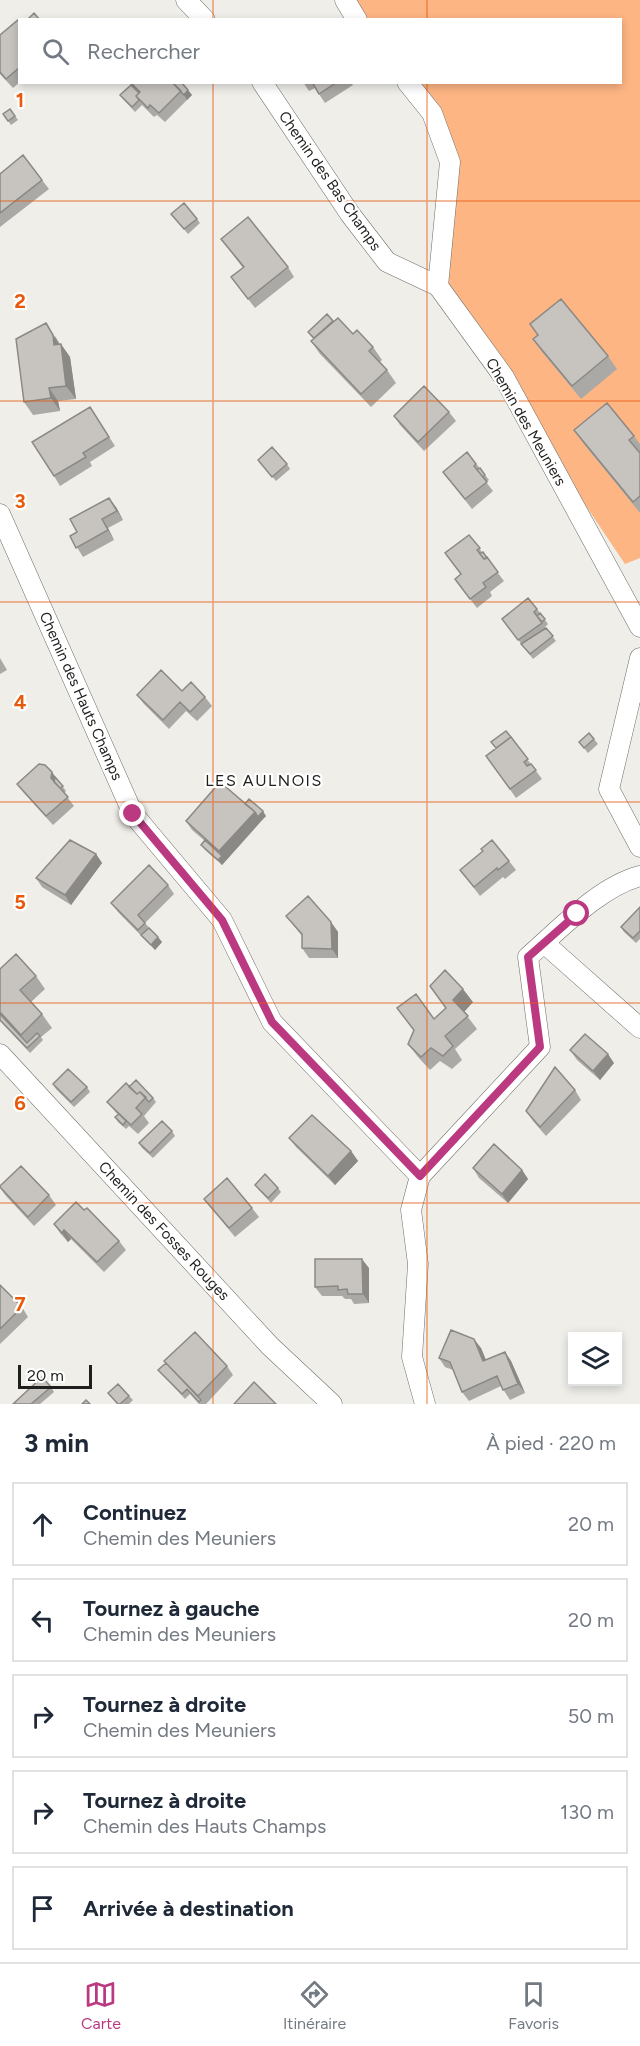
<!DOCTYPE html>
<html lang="fr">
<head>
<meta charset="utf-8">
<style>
	:root { --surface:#fff; --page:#f2f2f3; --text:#1f2937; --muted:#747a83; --line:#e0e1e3; --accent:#bb3981 }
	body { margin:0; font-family:Figtree,sans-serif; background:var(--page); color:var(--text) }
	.controls { position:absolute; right:18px; bottom:18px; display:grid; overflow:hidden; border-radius:0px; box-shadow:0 3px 9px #0003 }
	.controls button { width:54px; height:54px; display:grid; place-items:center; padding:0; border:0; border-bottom:2px solid var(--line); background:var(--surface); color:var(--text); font:30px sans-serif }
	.scale { position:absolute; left:18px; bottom:15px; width:74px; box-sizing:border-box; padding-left:6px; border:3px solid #1f1f1d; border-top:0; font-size:16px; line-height:21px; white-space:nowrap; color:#1f1f1d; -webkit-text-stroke:4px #fff; paint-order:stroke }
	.stop { position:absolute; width:18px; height:18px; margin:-14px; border:4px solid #bb3981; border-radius:50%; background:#fff }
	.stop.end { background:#bb3981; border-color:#fff; box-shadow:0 2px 6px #0008 }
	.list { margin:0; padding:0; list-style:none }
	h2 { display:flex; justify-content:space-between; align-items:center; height:78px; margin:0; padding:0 24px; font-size:26px }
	h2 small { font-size:20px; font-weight:400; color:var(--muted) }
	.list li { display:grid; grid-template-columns:39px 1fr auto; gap:18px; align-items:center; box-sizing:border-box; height:84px; margin:0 12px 12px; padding:0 12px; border:2px solid var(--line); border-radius:0px }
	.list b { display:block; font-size:22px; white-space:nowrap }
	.list p { margin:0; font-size:20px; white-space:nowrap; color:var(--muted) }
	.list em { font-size:20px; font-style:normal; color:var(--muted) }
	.icon { flex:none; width:33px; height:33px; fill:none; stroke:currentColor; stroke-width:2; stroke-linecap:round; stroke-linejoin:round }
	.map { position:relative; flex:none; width:640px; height:1404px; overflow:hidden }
	.search { position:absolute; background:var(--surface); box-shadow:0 3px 9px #0003; left:18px; right:18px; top:18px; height:66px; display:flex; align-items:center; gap:15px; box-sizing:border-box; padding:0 21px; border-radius:0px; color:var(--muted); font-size:22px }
	.sheet { height:558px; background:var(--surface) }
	nav { display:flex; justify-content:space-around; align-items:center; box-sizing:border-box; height:84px; border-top:2px solid var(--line); background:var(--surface); font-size:16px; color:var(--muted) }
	nav a { display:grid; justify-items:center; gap:3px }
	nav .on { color:var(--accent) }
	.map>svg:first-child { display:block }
	.green { fill:#fdb584 }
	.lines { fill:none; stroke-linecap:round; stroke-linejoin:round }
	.minor-casing { stroke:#6e6d69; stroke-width:21 }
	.minor { stroke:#fff; stroke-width:20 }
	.wall { fill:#aba9a5 }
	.shaded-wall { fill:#8b8986 }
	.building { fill:#c7c4c0; stroke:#8b8986; stroke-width:1.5 }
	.route { stroke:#bb3981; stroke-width:8 }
	.grid { fill:none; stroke:#e8590c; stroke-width:1.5; stroke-opacity:0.55 }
	.labels { text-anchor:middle; stroke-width:4.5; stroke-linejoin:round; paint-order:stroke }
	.street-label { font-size:15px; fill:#1f1f1d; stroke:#fff }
	.neighbourhood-label { font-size:16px; letter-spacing:1.5px; fill:#1f1f1d; stroke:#fff }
	.grid-label { font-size:20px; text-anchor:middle; font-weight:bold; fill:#e8590c; stroke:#fff; stroke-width:4.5; stroke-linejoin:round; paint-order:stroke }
</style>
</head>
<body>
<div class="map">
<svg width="640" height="1404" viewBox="0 0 640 1404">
	<rect width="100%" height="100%" fill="#efeee9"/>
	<!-- green -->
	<path class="green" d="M348 0H640V558L625 564 438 286 450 162 409 83 620 82V20L363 19Z"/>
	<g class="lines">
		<!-- minor casing -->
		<g class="minor-casing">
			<path id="minor" d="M186 0 205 20
				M345 0 357 20
				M262 82 350 214 387 262 438 286
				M407 82 432 113 450 162 438 286 504 377 640 627
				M0 514 133 814 222 920 272 1022 420 1176
				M640 658 609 789 640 847
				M544 943 640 1028
				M0 1054 270 1346 332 1404
				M425 1404 412 1357 418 1264 411 1210 420 1176 540 1047 528 957C560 929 599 887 640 876"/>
		</g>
		<!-- minor -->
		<use href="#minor" class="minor"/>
	</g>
	<!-- wall -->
	<path class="wall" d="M20 21V82L13 88 0 74V35Z
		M130 82H181L192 95 165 122 157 115 154 117 142 105 135 112 124 100 120 95 131 85Z
		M303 82H351L353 85 325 103 315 88 309 91Z
		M10 109 18 120 11 125 3 114Z
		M0 174 42 180 49 189 0 227Z
		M171 214 197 219 200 223 188 234Z
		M221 239 288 267 294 277 255 308 231 277 243 268Z
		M333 321 373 347 382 360 380 362 387 370 396 383 371 407 320 354 311 341 313 339 308 332Z
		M530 324 608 356 617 369 581 399 542 352 533 339 538 335Z
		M55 336 60 344 70 357 76 399 58 401 60 411 33 415 24 402Z
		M90 407 115 446 90 462 92 466 60 486 54 476Z
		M449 412 456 421 424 451 400 425 394 416Z
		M574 430 634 436 640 444V513L583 443Z
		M467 452 489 480 486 482 493 491 472 509 443 472Z
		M258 460 287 464 290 469 276 481Z
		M116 507 123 520 108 528 114 540 83 557 70 536Z
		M469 535 504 581 490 592 492 596 477 608 455 579 461 574Z
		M537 609 548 624 545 627 556 641 533 659 502 619Z
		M0 658 7 670 0 674Z
		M182 691 205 697 212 706 197 721 186 711 169 729 144 704 137 695Z
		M506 731 542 779 516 798 486 756 496 748Z
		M594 739 598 744 588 753 579 742Z
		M52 772 66 791 64 793 74 806 53 825 24 793 17 784Z
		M245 804 266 816 222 865 205 850 201 845 205 841 192 830 186 821Z
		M96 854 102 863 71 905 42 887 36 878Z
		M509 861 516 870 505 879 503 877 480 896 460 870Z
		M168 885 174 894 145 923 162 942 155 950 118 912 111 903Z
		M640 907V939L636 943 624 932 621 927Z
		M286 916 331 922 338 932V958H309L302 948V936Z
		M0 969 36 976 45 989 31 1002 42 1014 52 1028 41 1037 43 1040 30 1053 0 1021Z
		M473 1002 464 1012 477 1029 455 1049 462 1060 452 1069 440 1061 430 1070 418 1057 408 1044 414 1031 397 1008 434 1019Z
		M570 1050 614 1063 600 1080 577 1060Z
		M53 1084 87 1087 90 1092 74 1107 56 1089Z
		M129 1087 153 1098 156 1102 144 1116 149 1123 138 1134 129 1126 126 1129 118 1122 115 1117 118 1115 107 1102Z
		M575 1090 581 1100 546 1136 533 1121 526 1111Z
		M172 1131 175 1136 153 1158 142 1148 139 1143Z
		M289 1138 351 1151 358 1161 335 1185 296 1147Z
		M473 1168 522 1170 528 1179 508 1203 479 1178Z
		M255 1185 278 1188 281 1192 271 1203 258 1189Z
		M0 1188 49 1195 56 1205 34 1226 6 1196Z
		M204 1199 252 1208 259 1217 235 1237 211 1208Z
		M84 1210 119 1241 126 1250 104 1272 71 1239 68 1242 60 1233 54 1224Z
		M369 1268V1303L354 1304 351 1299H345L342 1296H322L315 1287Z
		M0 1285 22 1307 28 1317 0 1344Z
		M481 1348 486 1360 505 1352 511 1361 525 1393 510 1400 501 1386 469 1401 462 1392 453 1370 445 1367 439 1358Z
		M227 1366 233 1375 206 1404H199L190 1394 185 1399 158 1370Z
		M51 1387 54 1392 40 1404H13Z
		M108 1393 129 1396 133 1400 129 1404H117Z"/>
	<!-- shaded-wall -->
	<path class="shaded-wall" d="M188 90 192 95 187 100 184 95Z
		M46 323 61 347V344L70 357 76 399 66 386 54 345Z
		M49 388 58 401 60 411 51 398Z
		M109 498 116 507 123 520 117 511Z
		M102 519 108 528 114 540 108 530Z
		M52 772 58 782V787L51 778Z
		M263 811 266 816 261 821 258 817Z
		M255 812 261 821 222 865 218 860 222 856 219 851Z
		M96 854 102 863 71 905 65 895Z
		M331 922 338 932V958L332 949Z
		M158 937 162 942 155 950 151 945Z
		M463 989 473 1002 463 1013 453 1000Z
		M608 1054 614 1063 600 1080 593 1071Z
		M351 1151 358 1161 335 1185 328 1176Z
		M522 1170 528 1179 508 1203 502 1194Z
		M64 1230 71 1239 68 1242 62 1233Z
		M362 1259 369 1268V1303L363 1294Z
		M474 1339 481 1348 490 1370 483 1361Z
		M505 1352 511 1361 525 1393 518 1384Z"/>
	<!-- building -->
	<path class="building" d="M34 13 40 20H27Z
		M18 20 20 21V67L6 79 0 72V35Z
		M130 82H172L181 91 159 113 150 105 148 108 136 96 140 92Z
		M172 82H181L188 90 184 95Z
		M312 82H337L319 94Z
		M131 85 139 93 136 96 139 100 132 107 120 95Z
		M10 109 15 116 8 121 3 114Z
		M23 155 42 180 0 213V174Z
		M184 203 197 219 184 229 171 214Z
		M248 217 288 267 248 299 231 277 244 267 221 239Z
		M561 299 608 356 572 386 533 339 538 335 530 324Z
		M327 314 333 321 314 338 308 332Z
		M338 318 353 334 357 330 373 347 369 351 387 370 361 394 311 341Z
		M46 323 53 335 54 345 61 344 66 386 49 388 51 398 24 402 16 339Z
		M424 386 449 412 418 442 394 416Z
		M607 403 634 436 629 440 640 453V496L633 502 574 430Z
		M90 407 109 437 83 453 86 457 54 476 32 442Z
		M272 447 287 464 272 477 258 460Z
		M467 452 476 464 474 466 487 482 465 499 443 472Z
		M480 468 485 475 483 477 477 470Z
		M109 498 117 511 102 519 108 530 76 548 70 536 77 532 70 519Z
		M469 535 480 548 477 550 484 559 487 557 498 572 483 583 486 587 470 599 455 579 461 574 445 553Z
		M483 552 487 558 484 559 480 554Z
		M528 598 537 609 534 612 542 623 518 640 502 619Z
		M540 613 545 619 542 622 537 616Z
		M546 628 553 636 530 654 521 644Z
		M161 670 182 691 191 682 205 697 190 712 180 702 163 720 137 695Z
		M506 731 511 737 496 748 491 742Z
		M589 733 594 739 584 748 579 742Z
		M511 737 528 759 524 762 527 766 531 764 536 770 510 789 486 756Z
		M39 764 45 765 52 772 51 778 68 797 46 816 17 784Z
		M55 777 63 786 60 788 54 782Z
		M220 782 255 812 219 851 186 821Z
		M249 799 263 811 258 817 255 812 245 804Z
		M70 840 96 854 65 895 36 878Z
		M205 840 222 856 218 860 201 845Z
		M492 840 509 861 498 870 497 868 474 887 460 870 483 851 481 849Z
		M149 865 168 885 138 915 145 923 138 930 111 903Z
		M308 896 331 922 332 949 302 948V934L286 916Z
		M640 907V931L633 938 621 927Z
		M149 928 158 937 151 945 141 935Z
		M16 954 36 976 20 990 42 1014 21 1035 0 1012V969Z
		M445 970 463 989 453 1000 468 1016 445 1036 453 1046 443 1056 431 1048 421 1057 408 1044 414 1030 397 1008 416 994 434 1019 446 1008 430 986Z
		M0 1014 27 1043 37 1033 40 1036 27 1048 0 1020Z
		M585 1034 608 1054 593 1071 570 1050Z
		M555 1067 575 1090 540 1127 526 1111Z
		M68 1069 87 1087 71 1102 53 1084Z
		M136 1080 153 1098 149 1102 140 1092 137 1094 129 1087Z
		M126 1083 137 1094 140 1092 146 1097 136 1108 142 1114 131 1125 107 1102Z
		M119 1114 126 1121 123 1125 115 1117Z
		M312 1115 351 1151 328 1176 289 1138Z
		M162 1121 172 1131 150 1153 139 1143Z
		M494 1144 522 1170 502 1194 473 1168Z
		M21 1166 49 1195 28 1217 0 1187V1186Z
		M265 1174 278 1188 268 1198 255 1185Z
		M227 1178 252 1208 229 1228 204 1199Z
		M76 1202 84 1210 87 1208 119 1241 97 1262 64 1230 62 1233 54 1224Z
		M315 1259H362L363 1294H348L347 1289 338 1290V1286L315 1287Z
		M0 1285 22 1307 0 1329Z
		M451 1330 474 1339 483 1361 505 1352 518 1384 503 1390 497 1376 462 1392 450 1362 439 1358Z
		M195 1332 227 1366 198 1396 164 1361Z
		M166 1363 201 1400 199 1402 187 1389 182 1394 158 1370Z
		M42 1377 51 1387 31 1404H13Z
		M254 1382 276 1404H234Z
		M118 1384 129 1396 120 1404H118L108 1393Z
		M86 1400 90 1404H82Z"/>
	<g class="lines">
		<!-- route -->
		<path class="route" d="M133 814 222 920 272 1022 420 1176 540 1047 528 957 577 914"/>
	</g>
	<!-- grid -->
	<path class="grid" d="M213 0V20M427 0V20M213 82V1404M427 82V1404M0 201H640M0 401H640M0 602H640M0 802H640M0 1003H640M0 1203H640"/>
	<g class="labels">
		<!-- street labels -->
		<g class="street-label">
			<text transform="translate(330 181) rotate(55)" y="5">Chemin des Bas Champs</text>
			<text transform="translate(526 422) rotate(60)" y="5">Chemin des Meuniers</text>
			<text transform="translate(81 696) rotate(66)" y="5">Chemin des Hauts Champs</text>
			<text transform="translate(164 1231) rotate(47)" y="5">Chemin des Fosses Rouges</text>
		</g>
		<!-- neighbourhood labels -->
		<g class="neighbourhood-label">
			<text x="264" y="786">LES AULNOIS</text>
		</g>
	</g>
	<g class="grid-label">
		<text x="20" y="107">1</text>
		<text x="20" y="308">2</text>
		<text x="20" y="508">3</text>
		<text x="20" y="709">4</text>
		<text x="20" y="909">5</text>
		<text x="20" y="1110">6</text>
		<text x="20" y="1311">7</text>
	</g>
</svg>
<div class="controls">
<button><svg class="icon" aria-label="layers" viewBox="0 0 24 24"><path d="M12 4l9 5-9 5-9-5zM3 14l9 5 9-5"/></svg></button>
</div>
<div class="scale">20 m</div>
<div class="stop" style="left:577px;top:914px"></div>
<div class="stop end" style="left:133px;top:814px"></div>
<div class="search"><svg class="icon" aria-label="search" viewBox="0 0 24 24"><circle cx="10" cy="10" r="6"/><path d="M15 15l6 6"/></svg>Rechercher</div>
</div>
<section class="sheet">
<h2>3 min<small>À pied · 220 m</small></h2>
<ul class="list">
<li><svg class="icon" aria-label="ahead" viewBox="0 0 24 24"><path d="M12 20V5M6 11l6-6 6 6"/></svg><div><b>Continuez</b><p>Chemin des Meuniers</p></div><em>20 m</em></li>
<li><svg class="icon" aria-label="left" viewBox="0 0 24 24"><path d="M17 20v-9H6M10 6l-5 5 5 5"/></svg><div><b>Tournez à gauche</b><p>Chemin des Meuniers</p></div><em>20 m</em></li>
<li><svg class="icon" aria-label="right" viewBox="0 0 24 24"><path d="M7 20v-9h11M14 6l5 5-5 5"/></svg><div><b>Tournez à droite</b><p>Chemin des Meuniers</p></div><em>50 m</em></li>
<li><svg class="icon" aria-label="right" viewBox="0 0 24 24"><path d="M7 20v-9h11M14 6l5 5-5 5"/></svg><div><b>Tournez à droite</b><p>Chemin des Hauts Champs</p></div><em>130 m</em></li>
<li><svg class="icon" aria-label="arrive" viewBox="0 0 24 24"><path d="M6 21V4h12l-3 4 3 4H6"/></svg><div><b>Arrivée à destination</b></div></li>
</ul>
</section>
<nav>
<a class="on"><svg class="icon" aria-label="map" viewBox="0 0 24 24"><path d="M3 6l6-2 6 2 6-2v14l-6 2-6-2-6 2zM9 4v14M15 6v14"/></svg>Carte</a>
<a><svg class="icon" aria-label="directions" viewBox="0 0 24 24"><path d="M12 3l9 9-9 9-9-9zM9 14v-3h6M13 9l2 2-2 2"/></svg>Itinéraire</a>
<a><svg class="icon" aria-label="saved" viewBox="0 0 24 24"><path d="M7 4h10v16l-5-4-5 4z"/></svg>Favoris</a>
</nav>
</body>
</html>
